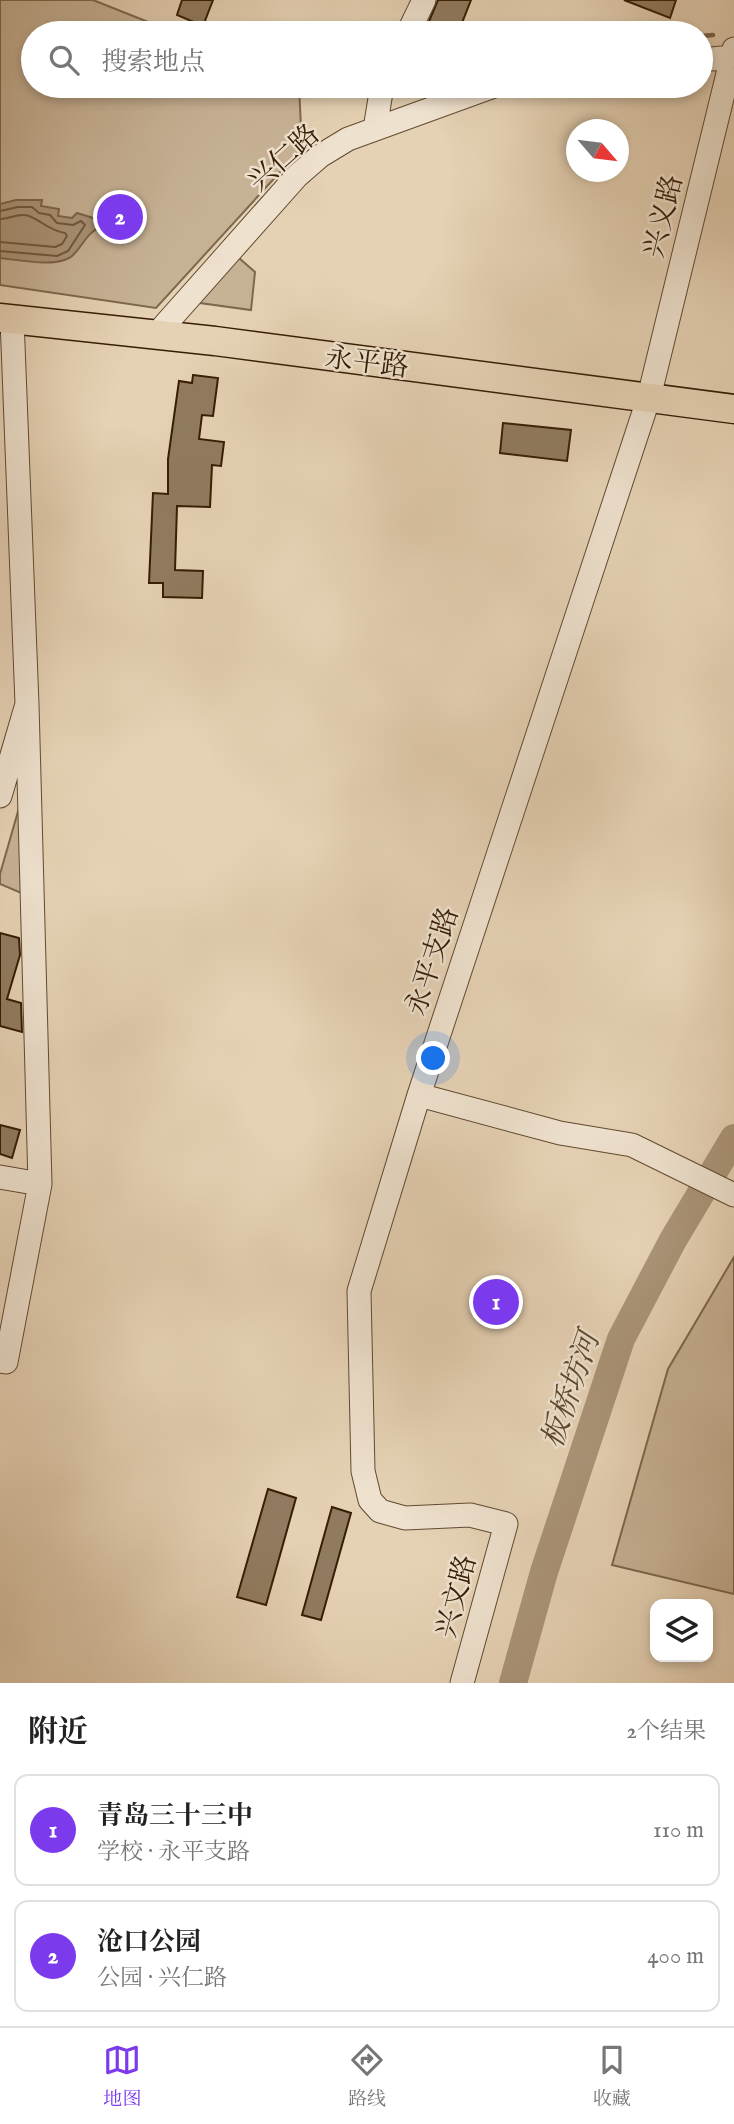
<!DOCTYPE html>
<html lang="zh">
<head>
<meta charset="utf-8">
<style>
	:root { --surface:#fff; --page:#f6f6f6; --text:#222; --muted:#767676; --line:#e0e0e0; --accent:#7c3aed }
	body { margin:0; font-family:"IM FELL English","Noto Serif SC",serif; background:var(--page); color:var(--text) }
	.controls { position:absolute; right:21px; bottom:21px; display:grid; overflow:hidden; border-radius:14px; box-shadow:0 4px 10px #0003 }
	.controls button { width:63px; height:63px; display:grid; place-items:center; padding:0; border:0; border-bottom:2px solid var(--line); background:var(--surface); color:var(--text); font:35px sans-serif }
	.compass { position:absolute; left:566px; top:119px; width:63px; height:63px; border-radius:50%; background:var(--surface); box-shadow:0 4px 10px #0003; rotate:118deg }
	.you { position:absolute; left:434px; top:1059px; width:24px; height:24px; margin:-18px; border:5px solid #fff; border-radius:50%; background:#1a73e8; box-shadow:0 0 0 10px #1a73e833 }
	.badge { display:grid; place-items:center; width:46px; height:46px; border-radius:50%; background:var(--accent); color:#fff; font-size:23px; font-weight:700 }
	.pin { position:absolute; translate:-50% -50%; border:4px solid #fff; box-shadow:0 2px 7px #0006 }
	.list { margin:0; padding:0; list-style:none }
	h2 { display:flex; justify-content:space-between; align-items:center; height:91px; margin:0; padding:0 28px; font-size:30px }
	h2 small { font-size:23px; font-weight:400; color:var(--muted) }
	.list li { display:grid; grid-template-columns:46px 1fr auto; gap:21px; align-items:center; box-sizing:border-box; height:112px; margin:0 14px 14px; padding:0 14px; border:2px solid var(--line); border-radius:14px }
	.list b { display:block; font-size:26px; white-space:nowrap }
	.list p { margin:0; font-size:23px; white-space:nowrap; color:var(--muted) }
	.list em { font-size:23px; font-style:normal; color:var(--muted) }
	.icon { flex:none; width:38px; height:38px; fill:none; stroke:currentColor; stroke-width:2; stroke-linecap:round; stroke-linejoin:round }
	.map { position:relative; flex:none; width:734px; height:1683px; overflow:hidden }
	.search { position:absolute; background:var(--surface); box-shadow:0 4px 10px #0003; left:21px; right:21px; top:21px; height:77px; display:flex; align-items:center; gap:18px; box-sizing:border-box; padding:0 24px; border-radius:38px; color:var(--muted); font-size:26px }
	.sheet { height:343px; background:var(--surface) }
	nav { display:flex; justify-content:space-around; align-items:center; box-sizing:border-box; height:98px; border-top:2px solid var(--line); background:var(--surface); font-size:19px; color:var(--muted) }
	nav a { display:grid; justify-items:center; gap:4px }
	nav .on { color:var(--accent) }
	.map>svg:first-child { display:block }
	.green { fill:#c7b296; stroke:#7e684d; stroke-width:2 }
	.water { fill:#aa9478; stroke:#7c644a; stroke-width:2 }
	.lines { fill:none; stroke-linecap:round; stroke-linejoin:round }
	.shore { stroke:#70583e; stroke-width:2 }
	.stream { stroke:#7c644a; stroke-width:4.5 }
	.river { stroke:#aa9478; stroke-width:28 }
	.building { fill:#917b60; stroke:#361d04; stroke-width:2 }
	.minor-casing { stroke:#624a30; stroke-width:25 }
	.major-casing { stroke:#361d04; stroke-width:31 }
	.minor { stroke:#eee1ce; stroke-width:23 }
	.major { stroke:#e5d1b4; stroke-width:28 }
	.labels { text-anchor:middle; stroke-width:5; stroke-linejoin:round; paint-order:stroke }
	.street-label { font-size:28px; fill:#361d04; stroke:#eee1ce }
	.water-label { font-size:30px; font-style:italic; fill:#5f472d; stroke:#eee1ce }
</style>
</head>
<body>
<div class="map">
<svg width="734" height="1683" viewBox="0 0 734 1683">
	<rect width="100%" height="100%" fill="#e5d1b4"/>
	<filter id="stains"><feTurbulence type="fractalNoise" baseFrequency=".00286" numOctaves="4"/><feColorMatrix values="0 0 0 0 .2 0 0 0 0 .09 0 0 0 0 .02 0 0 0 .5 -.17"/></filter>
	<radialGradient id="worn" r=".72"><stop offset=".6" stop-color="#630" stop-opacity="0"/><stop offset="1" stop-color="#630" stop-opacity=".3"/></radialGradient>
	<!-- green -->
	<path class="green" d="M0 0H93L176 33H33V86H299L302 148 156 308 0 285Z
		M239 258 255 272 251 310 200 303 199 301Z
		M21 801 26 895 0 884V874Z
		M734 1257V1594L612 1565 668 1369Z"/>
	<!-- water -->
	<path class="water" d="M16 200H42L41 206 59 209 58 216 72 218 77 213 122 227 117 232 100 227C85 235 85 243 74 254 61 269 19 260 0 258V204Z"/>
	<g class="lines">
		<!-- shore -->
		<path class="shore" d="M0 211 18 207H32L39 213 50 215 57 223 73 225 81 221 85 225 68 251 57 256 0 251
			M0 219C9 219 20 212 29 216 42 221 50 231 65 233L67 236 62 244 55 247 0 242"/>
		<!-- stream -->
		<path class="stream" d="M701 36 713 35
			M400 90 412 86"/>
		<!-- river -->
		<path class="river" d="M513 1683 544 1572 621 1339 673 1240 734 1138"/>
	</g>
	<!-- building -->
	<path class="building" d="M182 0H213L203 26 177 15Z
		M438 0H471L458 33H446L427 26Z
		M624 0H676L670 18Z
		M193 375 218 378 213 416 202 415 199 439 224 442 221 466 212 465 210 507 177 506 175 570 203 571 202 598 163 597V583H149L153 493 168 494V459L179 381 192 383Z
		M503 423 571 430 567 461 500 453Z
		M0 933 19 938 20 955 7 999 21 1003 22 1032 0 1026Z
		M0 1125 20 1130 12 1158 0 1154Z
		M268 1489 296 1498 266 1605 237 1597Z
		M332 1507 351 1513 321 1620 302 1615Z"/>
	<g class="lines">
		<!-- minor casing -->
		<g class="minor-casing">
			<path id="minor" d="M408 33 424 0
				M701 60 732 57
				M375 129 382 86
				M155 336 297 176 320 156 348 139 494 86
				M0 796 27 704 12 319
				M419 1095 560 1133 632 1145 734 1195
				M0 1177 40 1184
				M0 1361 6 1362 40 1184 27 704
				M462 1683 506 1524 470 1515 405 1518 380 1511 370 1500 363 1471 359 1291 419 1095 649 397 734 49"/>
		</g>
		<!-- major casing -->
		<g class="major-casing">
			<path id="major" d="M0 318 215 341 734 409"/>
		</g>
		<!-- minor -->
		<use href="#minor" class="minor"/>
		<!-- major -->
		<use href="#major" class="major"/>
	</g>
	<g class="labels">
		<!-- street labels -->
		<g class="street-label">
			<text transform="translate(283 157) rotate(-42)" y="10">兴仁路</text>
			<text transform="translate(662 216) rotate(-76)" y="10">兴义路</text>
			<text transform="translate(367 361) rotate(7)" y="10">永平路</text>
			<text transform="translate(431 961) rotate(-72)" y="10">永平支路</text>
			<text transform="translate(455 1596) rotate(-75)" y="10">兴文路</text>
		</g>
		<!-- water labels -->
		<g class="water-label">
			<text transform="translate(570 1390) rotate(-71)" y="10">板桥坊河</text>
		</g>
	</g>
	<rect width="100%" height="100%" filter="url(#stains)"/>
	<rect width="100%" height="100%" fill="url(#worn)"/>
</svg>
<div class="controls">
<button><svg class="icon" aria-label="layers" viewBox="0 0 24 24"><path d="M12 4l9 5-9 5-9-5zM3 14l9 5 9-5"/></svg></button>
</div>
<svg class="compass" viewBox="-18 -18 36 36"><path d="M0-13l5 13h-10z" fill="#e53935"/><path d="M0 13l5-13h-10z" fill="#767676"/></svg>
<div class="you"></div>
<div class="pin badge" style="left:496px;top:1302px">1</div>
<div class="pin badge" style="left:120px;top:217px">2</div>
<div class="search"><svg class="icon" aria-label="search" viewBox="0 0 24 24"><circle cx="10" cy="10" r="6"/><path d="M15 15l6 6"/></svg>搜索地点</div>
</div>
<section class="sheet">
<h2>附近<small>2个结果</small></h2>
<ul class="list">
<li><span class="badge">1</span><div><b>青岛三十三中</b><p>学校 · 永平支路</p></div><em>110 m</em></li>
<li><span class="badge">2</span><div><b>沧口公园</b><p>公园 · 兴仁路</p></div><em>400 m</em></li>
</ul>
</section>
<nav>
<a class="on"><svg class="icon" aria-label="map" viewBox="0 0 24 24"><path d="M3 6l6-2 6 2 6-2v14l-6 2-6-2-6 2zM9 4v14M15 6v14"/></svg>地图</a>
<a><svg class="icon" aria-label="directions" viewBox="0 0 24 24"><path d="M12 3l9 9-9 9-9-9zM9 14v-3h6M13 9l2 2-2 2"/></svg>路线</a>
<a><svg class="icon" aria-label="saved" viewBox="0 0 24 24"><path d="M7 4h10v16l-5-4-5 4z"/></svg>收藏</a>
</nav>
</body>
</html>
